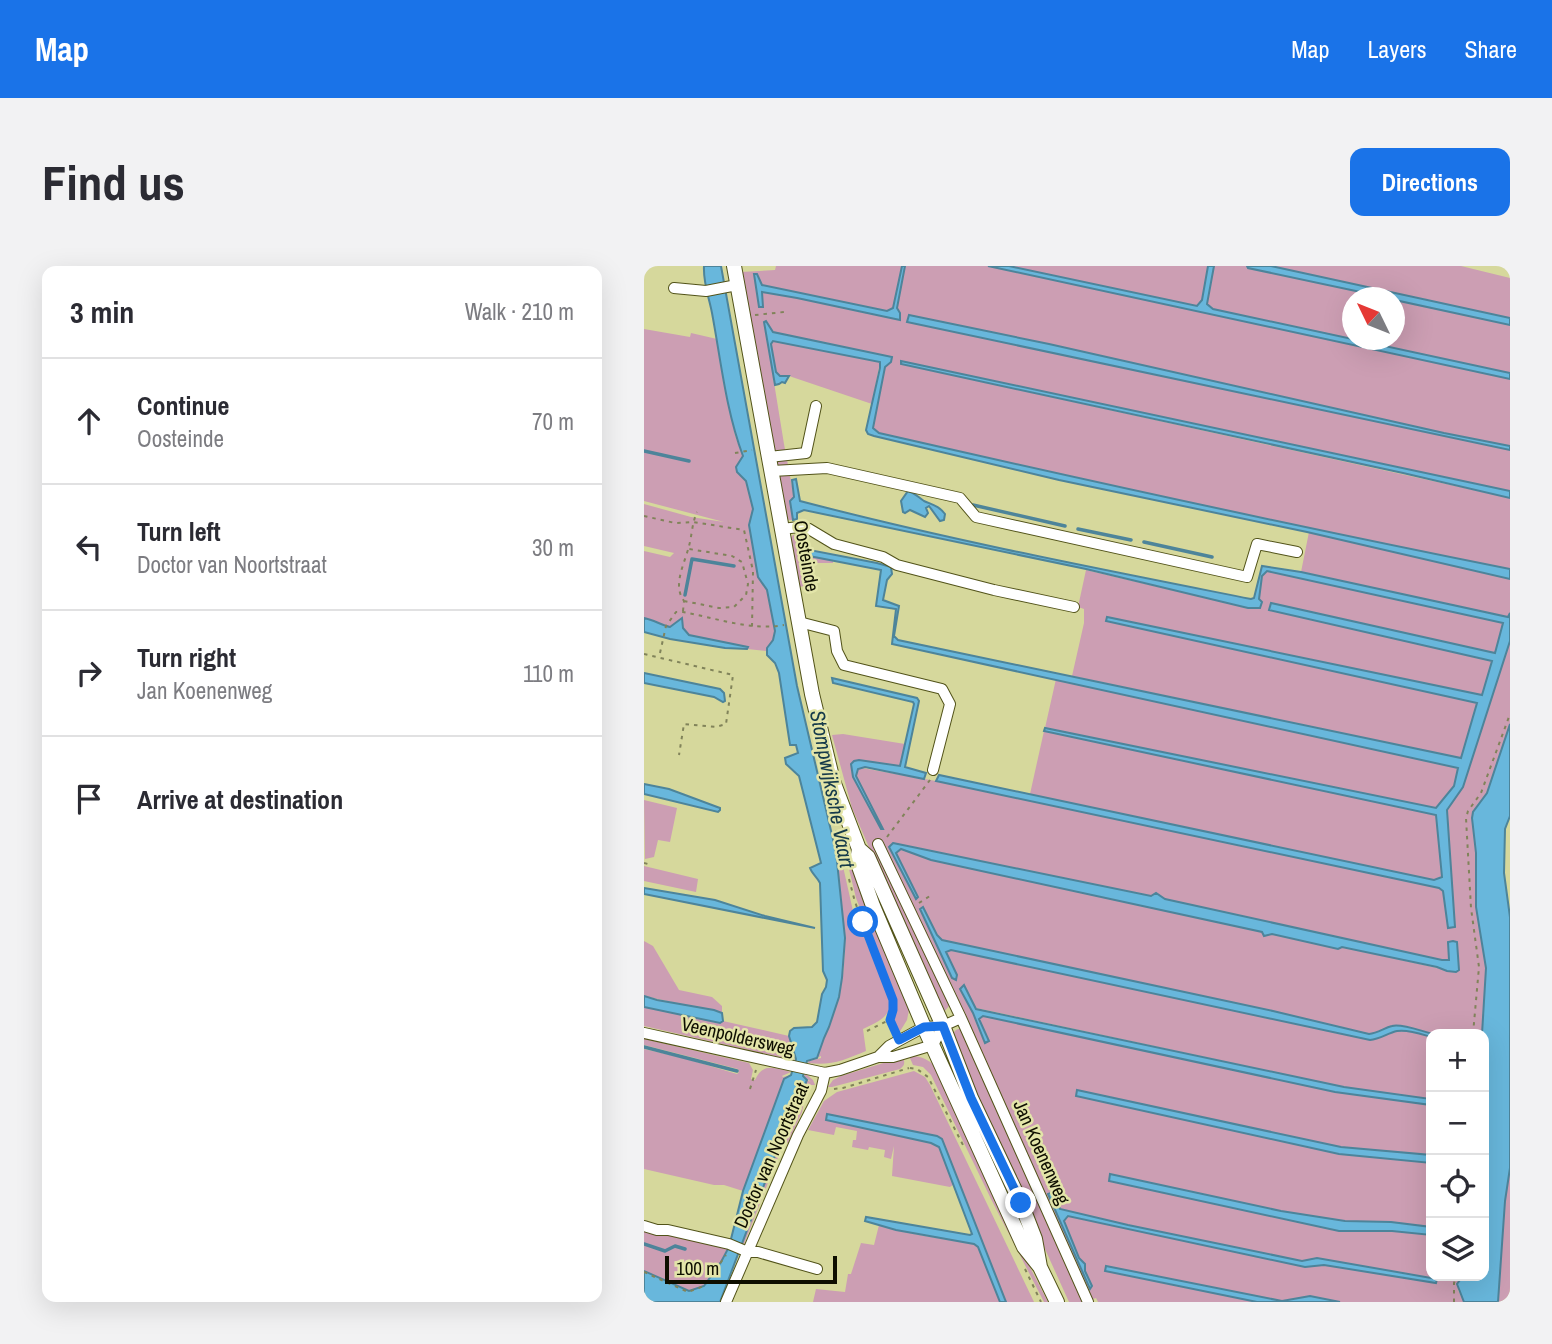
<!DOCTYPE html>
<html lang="en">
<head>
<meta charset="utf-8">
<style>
	:root { --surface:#fff; --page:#f2f2f3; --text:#2b2b33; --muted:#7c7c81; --line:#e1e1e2; --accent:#1a73e8 }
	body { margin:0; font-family:"Archivo Narrow",sans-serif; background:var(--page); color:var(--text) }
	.controls { position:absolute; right:21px; bottom:21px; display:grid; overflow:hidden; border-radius:14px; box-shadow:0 7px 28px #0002 }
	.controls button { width:63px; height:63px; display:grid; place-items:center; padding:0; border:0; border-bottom:2px solid var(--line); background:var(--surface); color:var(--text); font:35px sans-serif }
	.compass { position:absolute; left:698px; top:21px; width:63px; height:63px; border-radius:50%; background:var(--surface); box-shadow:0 7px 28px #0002; rotate:313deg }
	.scale { position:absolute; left:21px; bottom:18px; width:172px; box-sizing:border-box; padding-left:7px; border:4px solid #0e0e00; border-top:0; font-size:19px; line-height:24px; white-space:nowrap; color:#0e0e00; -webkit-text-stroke:5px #e3e5a9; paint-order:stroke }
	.stop { position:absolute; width:21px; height:21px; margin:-16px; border:5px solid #1a73e8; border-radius:50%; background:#fff }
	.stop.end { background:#1a73e8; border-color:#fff; box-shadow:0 2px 7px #0008 }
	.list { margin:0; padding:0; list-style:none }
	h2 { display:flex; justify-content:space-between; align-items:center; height:91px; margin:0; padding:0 28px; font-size:30px }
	h2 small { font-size:23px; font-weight:400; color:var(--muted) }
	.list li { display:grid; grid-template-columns:46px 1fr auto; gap:21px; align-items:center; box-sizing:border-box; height:126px; padding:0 28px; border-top:2px solid var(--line) }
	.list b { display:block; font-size:26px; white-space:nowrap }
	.list p { margin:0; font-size:23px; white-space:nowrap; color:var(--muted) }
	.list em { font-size:23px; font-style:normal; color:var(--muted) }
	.icon { flex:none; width:38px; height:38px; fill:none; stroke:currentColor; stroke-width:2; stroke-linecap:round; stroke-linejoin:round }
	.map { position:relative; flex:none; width:866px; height:1036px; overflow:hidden; border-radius:14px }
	header { display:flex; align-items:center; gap:42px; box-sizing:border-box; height:98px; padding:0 35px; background:var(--accent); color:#fff }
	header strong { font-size:33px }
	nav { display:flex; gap:38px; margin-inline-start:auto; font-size:24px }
	.intro { display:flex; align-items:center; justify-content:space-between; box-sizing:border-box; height:168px; padding:0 42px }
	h1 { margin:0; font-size:49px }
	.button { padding:18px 32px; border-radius:14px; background:var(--accent); color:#fff; font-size:24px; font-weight:700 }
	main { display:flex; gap:42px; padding:0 42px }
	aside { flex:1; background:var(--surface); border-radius:14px; box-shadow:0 7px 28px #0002 }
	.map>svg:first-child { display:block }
	.green { fill:#cc9eb3; fill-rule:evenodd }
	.water { fill:#68b7dc; stroke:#4d849a; stroke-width:2 }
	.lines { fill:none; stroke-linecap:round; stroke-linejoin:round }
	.stream { stroke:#4d849a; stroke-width:3.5 }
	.minor-casing { stroke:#525319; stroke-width:12 }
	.major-casing { stroke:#525319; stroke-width:16 }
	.path { stroke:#81835a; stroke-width:2; stroke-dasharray:3.5 5; stroke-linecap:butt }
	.minor { stroke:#fff; stroke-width:10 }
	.major { stroke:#fff; stroke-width:14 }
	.route { stroke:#1a73e8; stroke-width:9 }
	.labels { text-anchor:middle; stroke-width:5; stroke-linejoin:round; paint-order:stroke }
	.street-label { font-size:19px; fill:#0e0e00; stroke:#e3e5a9 }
	.water-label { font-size:21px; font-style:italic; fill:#163a4a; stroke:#e3e5a9 }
</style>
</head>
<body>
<header>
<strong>Map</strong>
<nav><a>Map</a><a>Layers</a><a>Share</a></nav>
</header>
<div class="intro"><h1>Find us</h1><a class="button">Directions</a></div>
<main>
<aside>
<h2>3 min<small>Walk · 210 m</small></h2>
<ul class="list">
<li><svg class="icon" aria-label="ahead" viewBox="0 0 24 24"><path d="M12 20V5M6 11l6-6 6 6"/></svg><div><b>Continue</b><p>Oosteinde</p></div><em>70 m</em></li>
<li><svg class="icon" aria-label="left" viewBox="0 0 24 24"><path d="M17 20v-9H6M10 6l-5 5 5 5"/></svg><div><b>Turn left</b><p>Doctor van Noortstraat</p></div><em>30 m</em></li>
<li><svg class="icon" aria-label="right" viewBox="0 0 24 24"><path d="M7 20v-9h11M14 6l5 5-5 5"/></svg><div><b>Turn right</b><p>Jan Koenenweg</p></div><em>110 m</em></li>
<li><svg class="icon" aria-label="arrive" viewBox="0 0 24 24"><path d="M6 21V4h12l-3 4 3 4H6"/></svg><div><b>Arrive at destination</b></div></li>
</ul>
</aside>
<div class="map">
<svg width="866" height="1036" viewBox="0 0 866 1036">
	<rect width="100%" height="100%" fill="#d6d89c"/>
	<!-- green -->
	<path class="green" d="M132 0H258L249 43 243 45 117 19 113 8 117 26 153 32 255 54 253 42 261 0H344L866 113V180L800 167 405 78 265 49 263 56 866 184V225L258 95 257 98 866 232V303C655 261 445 216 235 167L229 162 241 101 248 91 128 66 120 55 140 178 150 231 146 235 149 254H145L142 252 97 6 131 4Z
		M365 0H564L558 34 553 40Z
		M570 0H603L604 2 740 31 708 32V73L569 43 563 39Z
		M627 0H817L866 12V52Z
		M751 34 866 59V107L709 74H750Z
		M0 63 46 71 47 67 73 73 91 169 99 191 100 211 102 215 109 243 106 253 114 311 123 324 131 365 129 374 122 385 103 383 104 381 45 369C39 365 39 360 38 353L26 361C17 359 10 354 0 352V285L26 291 30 287 0 280V238L47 251 80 256 0 235Z
		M129 75 236 96 228 138 145 110H136L132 106 127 77Z
		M665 266 866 313V347L864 351 657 306Z
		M149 269H152L155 284 160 289 189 295V297H167L163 319 156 321 154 319 146 273Z
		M442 304 604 342H616C615 330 615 314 622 305L860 357 851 387 628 337 625 343 848 395 839 429 463 351V355L834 437 818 492 428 410 440 357V343L434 341Z
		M866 375V458L843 528 829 546 828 552 832 587V641L842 702 838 768H790L752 759 745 761 735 767 725 768 629 745 297 674 293 669 280 642 313 709 302 686 307 684 726 774C736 773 744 767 753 765 764 763 777 768 787 771V833L700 821 332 742 320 719 316 723 344 774 335 752 339 750 691 826 787 839V1010H819L815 1013 814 1024 820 1036H454L452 1032 449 1033 450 1036H447L306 733 305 740 300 746 294 741 208 542 188 469 199 468 261 478 256 500 215 494 207 505 239 562 212 510 214 503 218 502 292 515 795 622 799 625 804 662 811 660 803 544 819 521ZM249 577 508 630 512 628 521 633 798 694 805 695 804 676 812 706 698 681 694 683 628 668 620 670 618 666 287 594 257 583 252 587 274 631 248 579Z
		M412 413 814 502 810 520 792 542 401 462Z
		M400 465 792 549 798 612 790 614 386 528Z
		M0 534 33 542 26 576 14 574 10 591 1 593Z
		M203 595 208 598 265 744 263 754 255 767 249 753 253 743 252 734 212 632Z
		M193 596H198L209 645 247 735C246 752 233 756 219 763L222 785C200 794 188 800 164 797L165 795 177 792V790L173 792C180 771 190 752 195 731 206 686 198 640 193 596Z
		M0 600 54 613 52 626 0 615Z
		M0 675 9 680 35 724 68 731 78 740V747L0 730Z
		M0 741 76 757 79 755 145 770 151 792 144 785 143 787 150 793 149 794 0 760Z
		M317 762 441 1036H425L329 824 307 769 312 764Z
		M0 773 105 797 109 804 107 813 111 814C119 796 131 802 147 806L138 810 139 811 147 809 140 813 99 925 80 919H70L0 903V783L39 792 93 808 95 806 94 803 0 779Z
		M265 790C281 790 286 795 297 806L350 932 404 1036H400L347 933 287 809 279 801 269 799Z
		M259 791C261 797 261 799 256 803L188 821H184L189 814 197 810Z
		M270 805 281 811 286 819 390 1036H362L298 873 293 870 183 848 182 854 293 878 295 881 310 918 306 921 248 910 250 880 247 893 240 891 241 884 225 881 224 884 208 881 209 874H212L213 865 192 861 190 869 164 864 180 835 193 826Z
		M162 808 169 814 171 819H167L162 824 158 846 144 877 140 876 100 978H98L137 874 163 814 167 816 160 810Z
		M866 902V1036H854L861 935Z
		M235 959C265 969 298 972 330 978L334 981 356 1036H169L172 1023 201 1026 204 1008H207L217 977 230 979Z
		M0 963 85 981 77 996 60 1020 44 1025 0 1005Z"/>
	<!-- water -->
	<path class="water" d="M60 0H77L153 420 192 586 201 672 198 712 195 731 185 761 180 772 173 792 163 795 159 810 163 814 137 874 76 1036H0V1005L45 1025 60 1020 77 996 85 981 99 925 140 813 147 809 152 793 145 770 146 765 150 762 168 761 173 756 178 728 182 721 183 714 179 705 176 617C173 611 168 608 166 602L177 597 155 510 142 498 141 492 154 487 152 479H146L135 407 131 397 123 389V382L129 374 131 365 123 324 114 311 105 259 109 243 102 215 93 206 92 201 99 190C82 145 77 95 68 47 65 31 59 17 60 0Z
		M258 0H261L253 42 256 47V54L153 32 118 26 119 41H115L110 8H113L118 19 243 45 249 42Z
		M344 0H365L553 40 558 34 564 0H570L563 38 569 43 866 107V113Z
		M603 0H627L866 52V59L751 34 750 32 740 31 604 2Z
		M265 49 405 78 800 167 866 180V184L263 56Z
		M122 55 129 66 248 91 247 96 241 101 229 162 235 167C445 215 655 261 866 303V313L663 266 415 214 230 170 224 168 222 164 236 102V96L129 75 127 78 132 106 136 110H145L141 117 138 116 135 118 131 119 120 56Z
		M257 95 866 225V232L759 207 257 98Z
		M152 213 156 235C305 274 456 303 607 333L610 332 618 300 657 306 864 351 866 347V375L819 521 803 544 811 661 804 662 799 625 795 622 292 515 295 509 790 614 798 611 792 549 400 465 401 462 792 542 810 520 814 502 248 378 252 343 232 340 237 304 160 289 155 284 152 269 156 268 160 283 233 297 247 301 248 308 243 314 239 334 255 340 250 370 254 374 817 492 833 437 462 355 463 351 838 429 848 395 625 344 627 337 851 387 859 357 623 305 618 310 615 333 618 336 616 342H604L442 303 160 244 153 247V253L149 254 146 235 150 231 148 214Z
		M264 225C271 227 274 231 280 235 289 239 295 240 301 248L300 254 296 255 285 240 282 242 284 247 281 251 266 244 261 247 259 246 257 235Z
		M0 352C10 354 17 359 26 361L38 352 39 362 45 369 104 381 103 383 81 382 26 373 0 366Z
		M0 407 76 423 80 427 81 435 79 436 70 431 0 417Z
		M188 412 273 432 275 435 261 501 282 507 280 513 221 501 214 503 212 510 239 563H237L209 511 207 498 210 495 215 494 256 500 270 438 269 436 189 417Z
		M866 458V550L861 563 860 607 866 651V902L861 935 854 1036H820L813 1018 819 1010H840V768H838L842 702 832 641V587L828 552 829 546 843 527Z
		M0 518 25 523 76 542V544L74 546 0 528Z
		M249 577 507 630 512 627 521 633 798 694H805L804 676 809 675 813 676 815 704 812 706 803 705 793 701 698 681 694 683 628 668 620 670 618 666 287 594 257 583 252 587 274 631 272 633 245 581Z
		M0 622 71 634 121 650 171 662 0 628Z
		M279 641 293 669 298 674 629 745 725 768C734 767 740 762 748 760 758 757 779 766 790 768H787V771C777 768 764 763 753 765 744 767 736 773 726 774L307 684 302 686 313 709 312 714 308 712 276 643Z
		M320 719 332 743 700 821 787 833V839L691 826 339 750 335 753 345 775 341 777 329 747 316 723Z
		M0 730 13 734 70 744 78 747 79 755 76 757 0 741Z
		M433 824 697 881 787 889V897L695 888 432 830Z
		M183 848 293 870 298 873 362 1036H356L334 981 330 978 252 964 221 955 222 951 326 969 328 968 295 881 287 877 182 854Z
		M466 908 637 945 701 955 747 956 787 961V969L748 965H695L465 915Z
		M409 926 416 943 484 959 658 995 673 992 793 1013 792 1017 680 999 661 1001 424 950 420 955 435 992 441 998V1005L448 1020 446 1023 404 928Z
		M462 1000 638 1035 666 1030 696 1036H613L461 1005Z"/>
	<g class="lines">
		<!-- stream -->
		<path class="stream" d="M0 185 45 195
			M329 239 421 260
			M434 263 487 274
			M500 276 568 291
			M41 329 48 293 90 300
			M0 781 93 805
			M0 978 21 985 31 980 41 983"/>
		<!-- minor casing -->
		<g class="minor-casing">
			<path id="minor" d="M30 22 62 25 93 19
				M125 191 162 187 172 140
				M128 205 183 202 316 232 332 251 603 311 613 278 653 286
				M138 263 155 261 165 263 190 278 239 291 253 299 350 324 430 341
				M155 356 190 365 193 385 200 399 298 423 306 438 289 504
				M234 578 317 752 444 1036
				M0 767 181 807 196 804 234 791H249L289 779 299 760
				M234 791 245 780 280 761 299 760 317 752
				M0 960 13 964H24L85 978 104 986H114L173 1003
				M82 1036 154 869 177 825 181 807"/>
		</g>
		<!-- major casing -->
		<g class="major-casing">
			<path id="major" d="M90 0 168 428 189 515 215 583 224 591 299 760 327 832 377 937 391 973 396 1001
				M215 583 213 595 229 640 280 761 380 981 396 1001 413 1036"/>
		</g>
		<!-- path -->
		<path class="path" d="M111 49 140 46
			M91 187 108 184
			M0 250 31 257 49 256 100 264 109 305 108 361
			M40 335 75 342 90 341 102 329 104 318 98 296 88 290 45 283
			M39 345 40 335C28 319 41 297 45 280 48 269 48 257 53 246
			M16 387 22 360 32 346H39C72 352 107 365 140 359
			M0 388 89 409 82 458 72 461 40 458 35 489
			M190 556 200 594
			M243 571 286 514
			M0 597 4 598
			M205 613 211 636 249 734V744L246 754 251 766
			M275 637 289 628
			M223 765 245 754
			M829 768 835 701 827 642 822 552 824 545 837 527 866 448
			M266 802 273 803 284 811 319 879
			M106 823 112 804
			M190 823 199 822 265 802
			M381 1003 397 1036
			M0 1006 44 1026 60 1020 82 989
			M810 1036V1017L813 1010"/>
		<!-- minor -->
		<use href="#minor" class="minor"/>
		<!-- major -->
		<use href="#major" class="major"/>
	</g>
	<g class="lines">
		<!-- route -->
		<path class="route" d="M219 656 249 734V744L246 754 255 774 280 761 299 760 327 832 377 937"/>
	</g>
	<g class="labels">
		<!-- street labels -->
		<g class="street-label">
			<text transform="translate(163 290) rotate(80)" y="7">Oosteinde</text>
			<text transform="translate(94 770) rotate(13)" y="7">Veenpoldersweg</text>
			<text transform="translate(398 886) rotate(66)" y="7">Jan Koenenweg</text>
			<text transform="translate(127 889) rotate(-66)" y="7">Doctor van Noortstraat</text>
		</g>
		<!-- water labels -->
		<g class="water-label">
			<text transform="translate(188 523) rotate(79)" y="7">Stompwijksche Vaart</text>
		</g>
	</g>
</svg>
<div class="controls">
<button>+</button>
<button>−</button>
<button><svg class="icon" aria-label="locate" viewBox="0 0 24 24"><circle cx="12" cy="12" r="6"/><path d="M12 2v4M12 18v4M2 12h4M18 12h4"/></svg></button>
<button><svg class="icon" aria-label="layers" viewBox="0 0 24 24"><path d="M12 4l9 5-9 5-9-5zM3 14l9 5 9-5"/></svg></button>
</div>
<svg class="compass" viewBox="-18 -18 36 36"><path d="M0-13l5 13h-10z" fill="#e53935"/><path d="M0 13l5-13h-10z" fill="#7c7c81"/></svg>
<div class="scale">100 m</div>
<div class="stop" style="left:219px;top:656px"></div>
<div class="stop end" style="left:377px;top:937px"></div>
</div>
</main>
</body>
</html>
